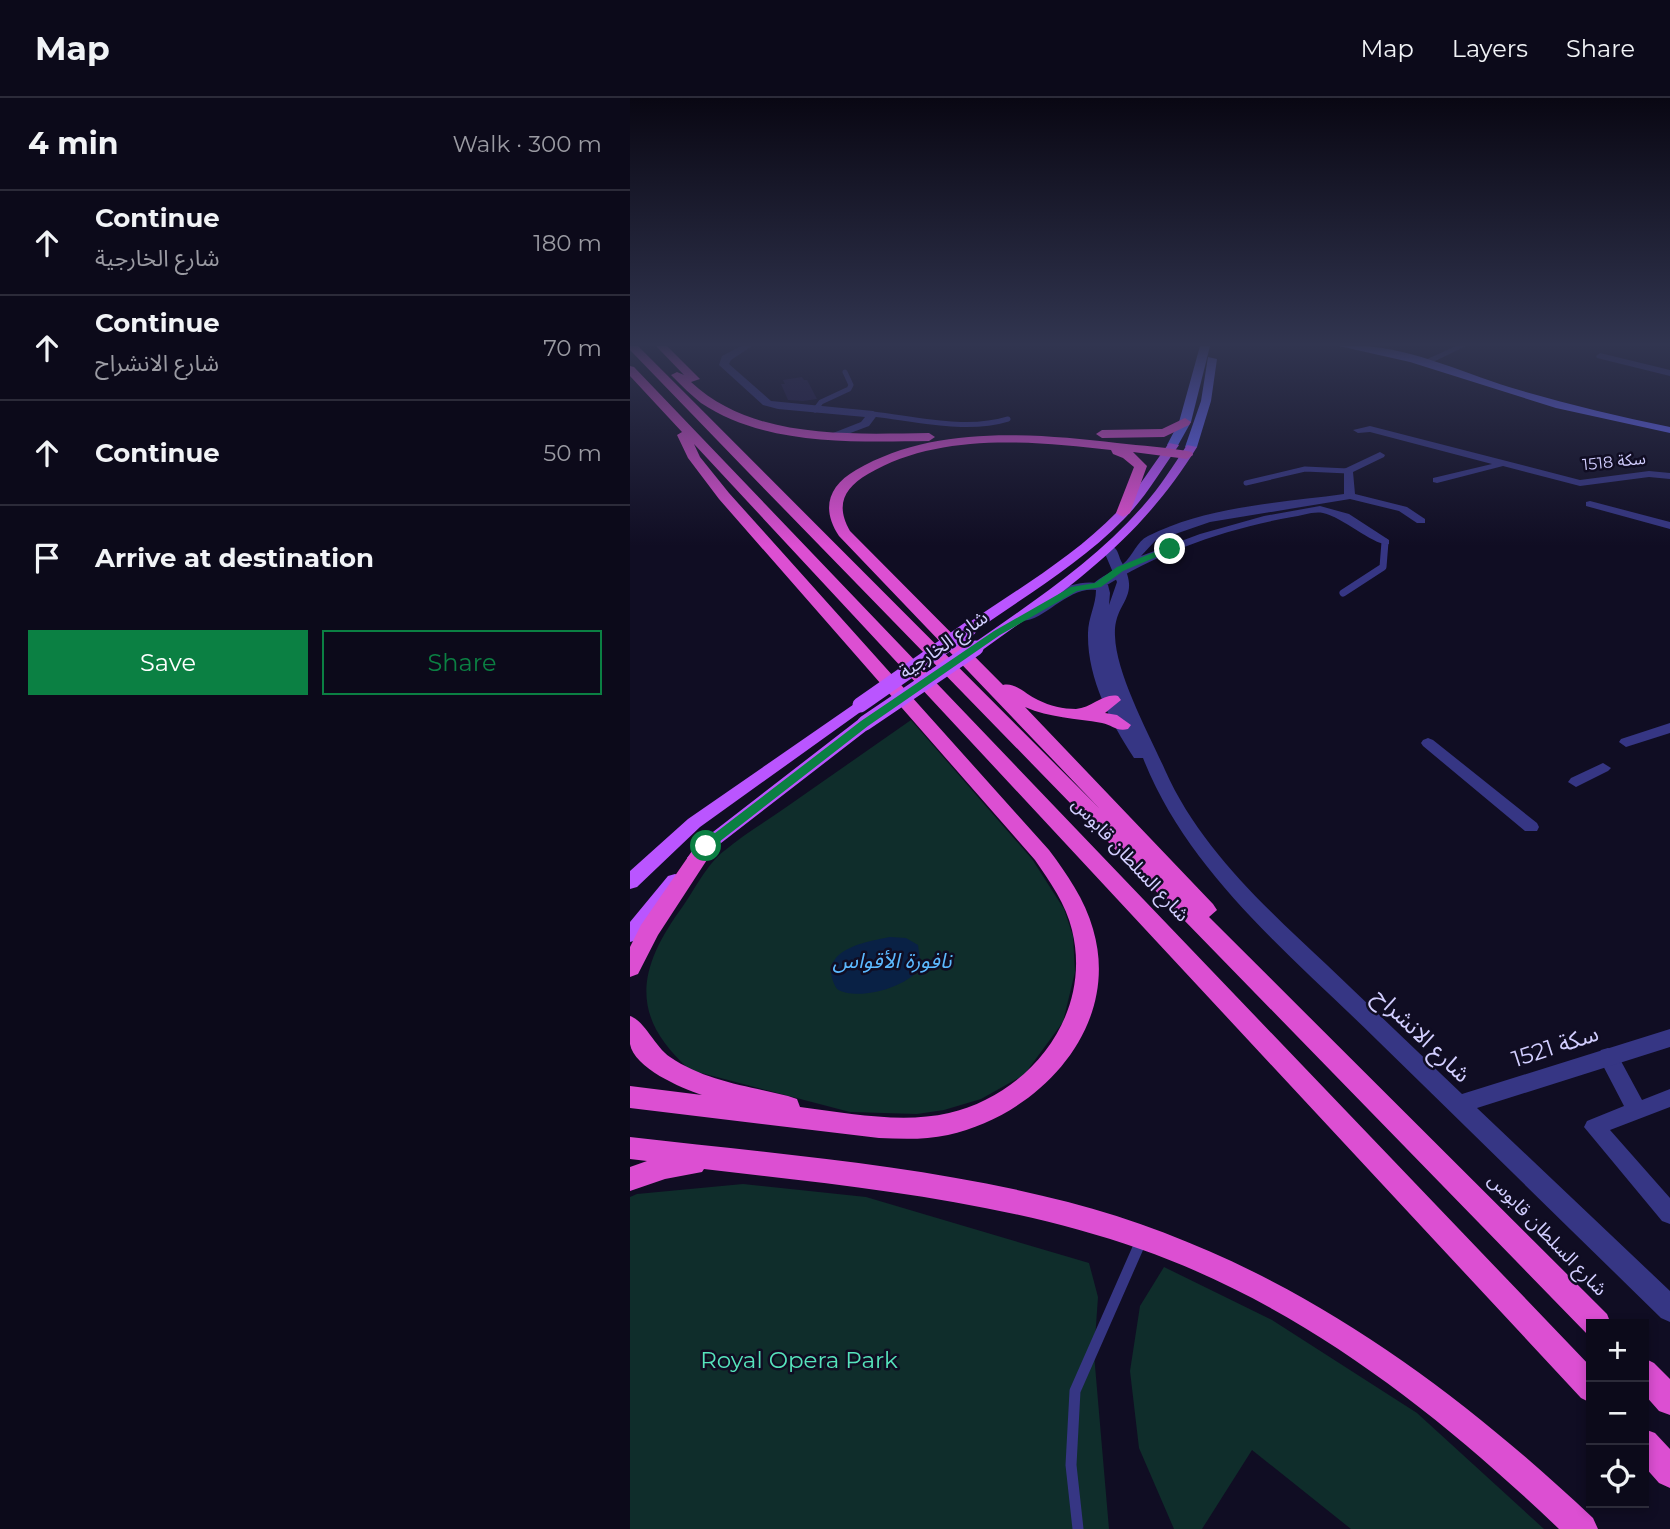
<!DOCTYPE html>
<html lang="en">
<head>
<meta charset="utf-8">
<style>
	:root { --surface:#0c0a1a; --page:#151323; --text:#f1f3f6; --muted:#9a9aa2; --line:#2c2b39; --accent:#0b8043 }
	body { margin:0; font-family:Montserrat,"Noto Sans Arabic",sans-serif; background:var(--page); color:var(--text) }
	.controls { position:absolute; right:21px; bottom:21px; display:grid; overflow:hidden; border-radius:0px; box-shadow:0 4px 10px #0003 }
	.controls button { width:63px; height:63px; display:grid; place-items:center; padding:0; border:0; border-bottom:2px solid var(--line); background:var(--surface); color:var(--text); font:35px sans-serif }
	.stop { position:absolute; width:21px; height:21px; margin:-16px; border:5px solid #0b8043; border-radius:50%; background:#fff }
	.stop.end { background:#0b8043; border-color:#fff; box-shadow:0 2px 7px #0008 }
	.list { margin:0; padding:0; list-style:none }
	h2 { display:flex; justify-content:space-between; align-items:center; height:91px; margin:0; padding:0 28px; font-size:30px }
	h2 small { font-size:23px; font-weight:400; color:var(--muted) }
	.list li { display:grid; grid-template-columns:46px 1fr auto; gap:21px; align-items:center; box-sizing:border-box; height:105px; padding:0 28px; border-top:2px solid var(--line) }
	.list b { display:block; font-size:26px; white-space:nowrap }
	.list p { margin:0; font-size:23px; white-space:nowrap; color:var(--muted) }
	.list em { font-size:23px; font-style:normal; color:var(--muted) }
	.actions { display:flex; gap:14px; padding:21px 28px }
	.actions a { flex:1; padding:16px 0; border:2px solid var(--accent); border-radius:0px; text-align:center; font-size:24px; color:var(--accent) }
	.actions .main { background:var(--accent); color:#fff }
	.icon { flex:none; width:38px; height:38px; fill:none; stroke:currentColor; stroke-width:2; stroke-linecap:round; stroke-linejoin:round }
	.map { position:relative; flex:none; width:1040px; height:1431px; overflow:hidden }
	header { display:flex; align-items:center; gap:42px; box-sizing:border-box; height:98px; padding:0 35px; background:var(--surface); border-bottom:2px solid var(--line) }
	header strong { font-size:33px }
	nav { display:flex; gap:38px; margin-inline-start:auto; font-size:24px }
	main { display:flex }
	aside { flex:1; background:var(--surface) }
	.map>svg:first-child { display:block }
	.green { fill:#0f2d2b }
	.water { fill:#092145 }
	.building { fill:#201844 }
	.lines { fill:none; stroke-linecap:round; stroke-linejoin:round }
	.service-far2 { stroke:#363684; stroke-width:5 }
	.service-far1 { stroke:#363684; stroke-width:7 }
	.service { stroke:#363684; stroke-width:11 }
	.minor { fill:#363684; fill-rule:evenodd }
	.tertiary { fill:#363684; fill-rule:evenodd }
	.secondary { fill:#6567ff; fill-rule:evenodd }
	.primary { fill:#ba55ff; fill-rule:evenodd }
	.trunk { fill:#dc4fd2; fill-rule:evenodd }
	.primary-bridge { stroke:#ba55ff; stroke-width:15 }
	.route { fill:#0b8043 }
	.labels { text-anchor:middle; stroke-width:5; stroke-linejoin:round; paint-order:stroke }
	.far-street-label { font-size:16px; fill:#d2ceff; stroke:#100d23 }
	.street-label { font-size:19px; fill:#d2ceff; stroke:#100d23 }
	.water-label { font-size:21px; font-style:italic; fill:#5cb9ff; stroke:#100d23 }
	.near-street-label { font-size:23px; fill:#d2ceff; stroke:#100d23 }
	.near-park-label { font-size:23px; fill:#56e4bc; stroke:#100d23 }
</style>
</head>
<body>
<header>
<strong>Map</strong>
<nav><a>Map</a><a>Layers</a><a>Share</a></nav>
</header>
<main>
<aside>
<h2>4 min<small>Walk · 300 m</small></h2>
<ul class="list">
<li><svg class="icon" aria-label="ahead" viewBox="0 0 24 24"><path d="M12 20V5M6 11l6-6 6 6"/></svg><div><b>Continue</b><p>شارع الخارجية</p></div><em>180 m</em></li>
<li><svg class="icon" aria-label="ahead" viewBox="0 0 24 24"><path d="M12 20V5M6 11l6-6 6 6"/></svg><div><b>Continue</b><p>شارع الانشراح</p></div><em>70 m</em></li>
<li><svg class="icon" aria-label="ahead" viewBox="0 0 24 24"><path d="M12 20V5M6 11l6-6 6 6"/></svg><div><b>Continue</b></div><em>50 m</em></li>
<li><svg class="icon" aria-label="arrive" viewBox="0 0 24 24"><path d="M6 21V4h12l-3 4 3 4H6"/></svg><div><b>Arrive at destination</b></div></li>
</ul>
<div class="actions"><a class="main">Save</a><a>Share</a></div>
</aside>
<div class="map">
<svg width="1040" height="1431" viewBox="0 0 1040 1431">
	<rect width="100%" height="100%" fill="#100d23"/>
	<!-- green -->
	<path class="green" d="M281 622 402 761 434 811 443 838 445 874 433 924 394 977 351 1001 314 1012 287 1016 220 1014 60 972C0 919 6 872 53 808 65 791 77 766 94 753 113 737 135 724 155 710 197 681 239 651 281 622Z
		M113 1086 236 1099 459 1165 468 1199 464 1256 479 1431H0V1099L7 1096Z
		M534 1169 642 1222 787 1315 914 1431H721L622 1352 572 1431H544L509 1350 500 1273 510 1208Z"/>
	<!-- water -->
	<path class="water" d="M260 839 276 840 288 847 291 868C280 889 227 904 207 891 184 852 235 844 260 839Z"/>
	<!-- building -->
	<path class="building" d="M172 279 174 282H177L187 301 173 303 158 302 151 286H155L153 282Z"/>
	<g class="lines">
		<!-- service-far2 -->
		<path class="service-far2" d="M185 312 191 304 219 291 221 287 215 274
			M243 316C286 321 336 334 378 321
			M616 385 675 371 718 373"/>
		<!-- service-far1 -->
		<path class="service-far1" d="M713 495 753 469 755 444"/>
		<!-- service -->
		<path class="service" d="M448 1431 441 1367 445 1293 511 1143"/>
		<!-- minor -->
		<path class="minor" d="M826 248H836L801 265 793 263Z
			M970 255 1040 272V278L967 260 966 258Z
			M740 328 950 382 1019 373 1040 375V381L1019 379 950 388 873 368 807 385 803 384V380L862 366 740 334 728 335 723 332Z
			M750 354 755 357 754 359 723 374 725 396 777 409 795 421V425H787L769 413 720 401 580 424 525 443 511 458 570 436 634 418 690 408 719 416 759 442V446C745 449 713 419 693 415 683 413 671 418 662 419 595 431 529 454 472 490L468 491 462 487C471 478 483 474 493 466 503 458 506 444 518 438 578 408 649 405 714 396V371Z
			M960 403 1040 424V431L956 408V404Z
			M1040 625V635L996 649 989 644 991 641Z
			M798 640 803 642 907 725 909 729 907 733H895L793 648 791 645 793 642Z
			M973 665 981 670 978 673 946 689 938 684 941 680Z
			M978 950 985 952 1012 1002 1040 991V1009L980 1032 1040 1100V1126L1032 1123 954 1029 957 1023 994 1008 968 958 971 952Z"/>
		<!-- tertiary -->
		<path class="tertiary" d="M111 248H122L101 262 99 266 141 303 243 313 248 316 239 328 207 340 201 337 203 335 231 324 235 319 148 311 133 307 89 267 92 258Z
			M480 447C488 450 488 456 491 463 513 501 483 503 485 538 486 576 519 636 535 672 569 749 636 810 697 867 742 910 787 953 832 996L1040 931V949L847 1010 1040 1193V1224L1031 1220C936 1127 842 1035 748 943 663 859 558 775 513 660H504C480 623 457 580 458 535 458 520 466 507 466 492 436 488 412 527 389 522V516C417 498 443 477 478 487L480 495 479 507 487 484 473 451Z"/>
		<!-- secondary -->
		<path class="secondary" d="M570 248H580L561 324 547 349H539L537 347 549 324Z
			M709 248C766 243 826 272 879 289 932 305 986 318 1040 329V335L926 310 780 264Z
			M578 259 587 261 581 303 567 349 561 352 555 349 571 303Z"/>
		<!-- primary -->
		<path class="primary" d="M539 345 549 347C531 372 516 399 494 421 450 466 395 498 344 534H334L332 531 334 528C386 492 442 460 487 414 507 393 522 368 539 345Z
			M557 347 567 349C510 442 438 491 351 553H341L339 550 341 547C401 505 464 464 513 408 530 389 543 368 557 347Z
			M230 602 238 607 236 610 70 729 7 789 0 791V773L58 721Z
			M235 620 243 625 241 629 82 752 72 765H60L57 760 70 744 229 621Z
			M45 776 52 778 54 783 52 788 7 842 0 844V824L38 778Z"/>
		<!-- trunk -->
		<path class="trunk" d="M0 248H8L469 710 209 438C191 411 198 388 226 372 303 327 401 335 487 345 512 348 537 349 562 354L563 357 557 361 503 354 517 368 500 415 493 419 486 415 504 369 493 360 483 356 481 352C402 343 309 334 238 376 214 390 205 407 220 433L373 587C386 584 396 597 408 602 420 608 433 611 446 611 462 610 473 595 488 598L491 602 475 615 487 617 501 627 498 631C487 634 482 627 472 625 445 620 420 620 395 609L583 806 587 812 579 819 977 1216 981 1226H961V1238L957 1236 117 373 0 252Z
			M26 248H37L70 281 61 284C123 342 219 336 299 335L305 339 299 343C226 344 135 348 71 305 61 297 52 288 43 279L41 277 47 274 54 277Z
			M0 268 4 269 961 1269V1305L951 1300 64 346 70 359 99 395 419 752C437 776 455 802 463 831 492 929 409 1017 318 1037 295 1042 272 1041 249 1040L0 1010V988L72 997C51 990 4 970 0 946 0 937 0 926 0 918 15 923 25 949 40 959 75 983 118 988 158 998L167 1001 170 1009C219 1015 271 1026 319 1015 400 996 463 917 442 832 436 806 420 784 405 762L89 401 58 360 47 337 52 334 0 278Z
			M555 320 561 324 559 327 534 339 472 340 466 336 472 332 532 331Z
			M76 741 83 743 86 748 28 837 8 876 0 879V849L11 827 69 743Z
			M0 1039C146 1056 295 1067 438 1104 644 1158 810 1276 963 1420L968 1431H929C808 1315 670 1207 510 1151 370 1102 220 1088 74 1071L72 1074 35 1081 0 1093V1069L17 1063 0 1061Z
			M1014 1260 1024 1265 1040 1281V1317L1029 1313 1014 1296Z
			M1014 1331 1025 1335 1040 1351V1390L1029 1385 1014 1368Z"/>
		<!-- primary-bridge -->
		<path class="primary-bridge" d="M230 607 339 531
			M235 625 346 550"/>
	</g>
	<!-- sky -->
	<linearGradient id="sky" x2="0" y2="1"><stop stop-color="#090713"/><stop offset="0.55" stop-color="#313550"/><stop offset="1" stop-color="#313550" stop-opacity="0"/></linearGradient>
	<rect width="1040" height="448" fill="url(#sky)"/>
	<!-- route -->
	<path class="route" d="M540 448 543 452 493 473 471 489 447 493 370 537 238 628 80 751H72V745L231 623 364 533 441 489 465 485 487 469Z"/>
	<g class="labels">
		<!-- far-street labels -->
		<g class="far-street-label">
			<text transform="translate(984 363) rotate(-6)" y="6">سكة 1518</text>
		</g>
		<!-- street labels -->
		<g class="street-label">
			<text transform="translate(313 546) rotate(-35)" y="7">شارع الخارجية</text>
			<text transform="translate(501 761) rotate(47)" y="7">شارع السلطان قابوس</text>
			<text transform="translate(918 1136) rotate(46)" y="7">شارع السلطان قابوس</text>
		</g>
		<!-- water labels -->
		<g class="water-label">
			<text x="262" y="870">نافورة الأقواس</text>
		</g>
		<!-- near-street labels -->
		<g class="near-street-label">
			<text transform="translate(792 937) rotate(44)" y="8">شارع الانشراح</text>
			<text transform="translate(925 948) rotate(-18)" y="8">سكة 1521</text>
		</g>
		<!-- near-park labels -->
		<g class="near-park-label">
			<text x="169" y="1270">Royal Opera Park</text>
		</g>
	</g>
</svg>
<div class="controls">
<button>+</button>
<button>−</button>
<button><svg class="icon" aria-label="locate" viewBox="0 0 24 24"><circle cx="12" cy="12" r="6"/><path d="M12 2v4M12 18v4M2 12h4M18 12h4"/></svg></button>
</div>
<div class="stop" style="left:76px;top:748px"></div>
<div class="stop end" style="left:540px;top:451px"></div>
</div>
</main>
</body>
</html>
